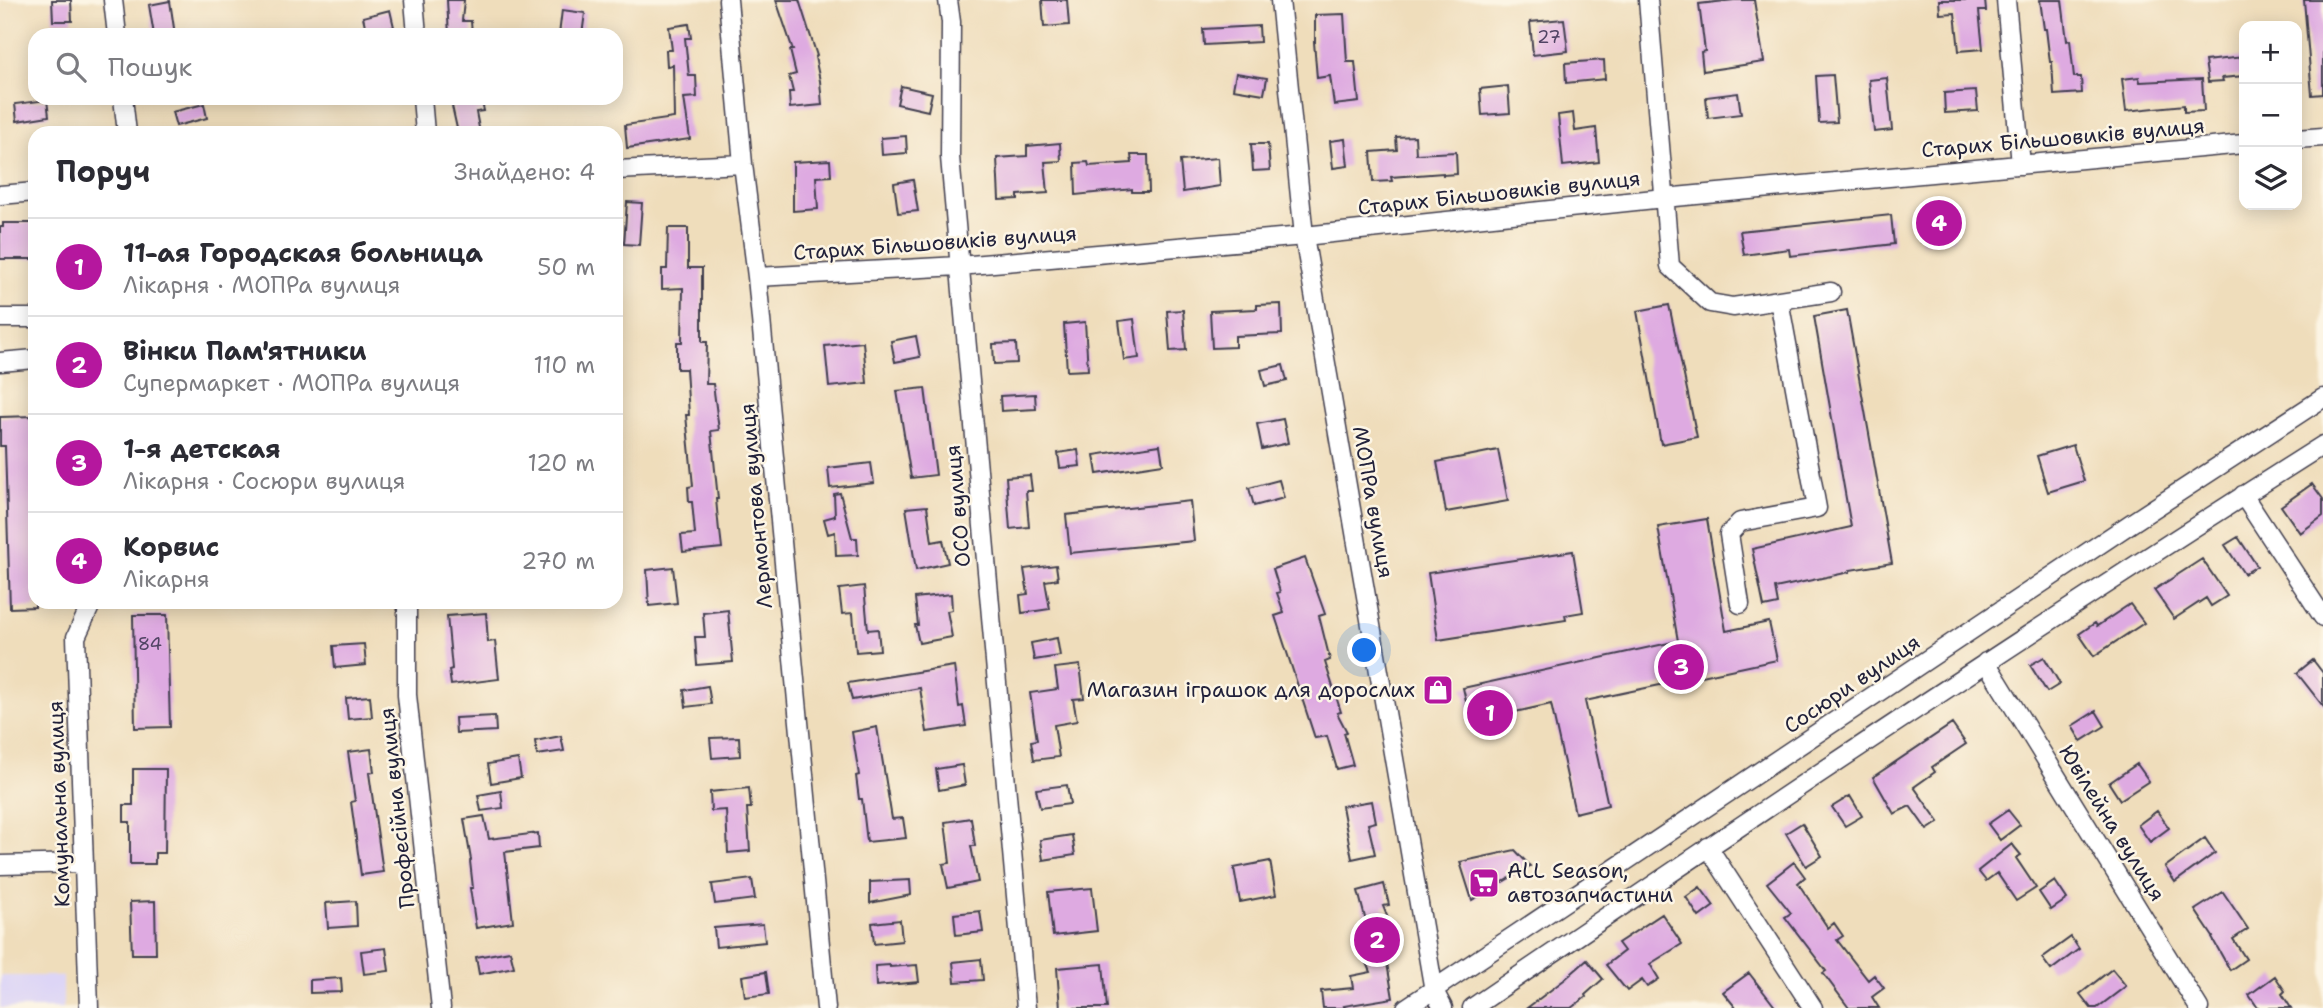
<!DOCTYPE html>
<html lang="uk">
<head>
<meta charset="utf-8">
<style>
	:root { --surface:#fff; --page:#f2f2f3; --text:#2b2b33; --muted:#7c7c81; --line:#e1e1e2; --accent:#b5179e }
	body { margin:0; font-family:"Shantell Sans",sans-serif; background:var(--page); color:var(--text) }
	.controls { position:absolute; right:21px; top:21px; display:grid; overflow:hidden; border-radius:14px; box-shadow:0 4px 18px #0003 }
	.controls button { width:63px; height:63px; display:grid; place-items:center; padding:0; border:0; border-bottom:2px solid var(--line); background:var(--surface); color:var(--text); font:35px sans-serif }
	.you { position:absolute; left:1365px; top:651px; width:24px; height:24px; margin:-18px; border:5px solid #fff; border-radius:50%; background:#1a73e8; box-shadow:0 0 0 10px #1a73e833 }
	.badge { display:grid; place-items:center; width:46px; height:46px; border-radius:50%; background:var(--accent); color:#fff; font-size:23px; font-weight:700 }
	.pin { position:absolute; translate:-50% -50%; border:4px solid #fff; box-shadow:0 2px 7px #0006 }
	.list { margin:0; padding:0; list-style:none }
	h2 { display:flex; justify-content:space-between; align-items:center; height:91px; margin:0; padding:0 28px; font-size:30px }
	h2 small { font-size:23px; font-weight:400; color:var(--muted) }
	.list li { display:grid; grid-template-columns:46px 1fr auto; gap:21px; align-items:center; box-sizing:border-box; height:98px; padding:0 28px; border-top:2px solid var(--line) }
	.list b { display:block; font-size:26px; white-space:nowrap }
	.list p { margin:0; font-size:23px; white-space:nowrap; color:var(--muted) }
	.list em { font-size:23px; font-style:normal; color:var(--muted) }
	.icon { flex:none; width:38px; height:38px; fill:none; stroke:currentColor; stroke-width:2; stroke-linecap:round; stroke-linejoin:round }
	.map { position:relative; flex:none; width:2323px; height:1008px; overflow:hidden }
	.search { position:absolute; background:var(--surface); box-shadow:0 4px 18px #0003; left:28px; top:28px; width:595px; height:77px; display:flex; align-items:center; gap:18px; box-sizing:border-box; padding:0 24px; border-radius:21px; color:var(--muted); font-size:26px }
	.panel { position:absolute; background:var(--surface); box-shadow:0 4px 18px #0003; left:28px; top:126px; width:595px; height:483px; border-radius:21px }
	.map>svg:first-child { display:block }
	.built { fill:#ddd5f6 }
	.building { fill:#deaae1 }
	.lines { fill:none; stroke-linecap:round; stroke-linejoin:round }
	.minor-casing { stroke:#413e4e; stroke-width:21 }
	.minor { stroke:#fff; stroke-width:18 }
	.labels { text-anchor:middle; stroke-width:5; stroke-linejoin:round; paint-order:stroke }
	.number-label { font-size:18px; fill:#514464 }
	.street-label { font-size:21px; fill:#22223b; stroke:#fcf5e5 }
	.poi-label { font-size:21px; fill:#22223b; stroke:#fcf5e5; text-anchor:end }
</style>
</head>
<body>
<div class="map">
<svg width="2323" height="1008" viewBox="0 0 2323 1008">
	<rect width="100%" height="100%" fill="#fcf5e5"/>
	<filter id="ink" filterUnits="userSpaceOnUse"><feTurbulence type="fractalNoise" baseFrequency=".0143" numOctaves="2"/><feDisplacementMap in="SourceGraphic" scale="14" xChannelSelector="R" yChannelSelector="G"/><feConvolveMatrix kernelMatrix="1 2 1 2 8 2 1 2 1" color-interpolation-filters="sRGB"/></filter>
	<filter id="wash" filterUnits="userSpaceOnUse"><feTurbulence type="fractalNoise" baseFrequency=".00686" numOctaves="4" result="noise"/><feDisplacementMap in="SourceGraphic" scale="28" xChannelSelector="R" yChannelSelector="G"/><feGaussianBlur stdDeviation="1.57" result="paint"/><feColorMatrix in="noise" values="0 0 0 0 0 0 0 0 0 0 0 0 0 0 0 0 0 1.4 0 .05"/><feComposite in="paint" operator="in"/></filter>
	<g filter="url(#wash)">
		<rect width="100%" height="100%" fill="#efddbb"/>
		<!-- built -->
		<path class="built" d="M0 976H63V1008H0Z"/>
		<g id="blocks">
			<!-- building -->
			<path class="building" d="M52 0H71L72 21H53Z
				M447 0H464L462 21H471L472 34 449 35Z
				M776 0H799L817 56 815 57 820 81 822 105 790 108 789 92H793L789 76 796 74 790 50H793Z
				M1042 0H1067L1069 25 1044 27Z
				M1734 0H1754L1764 62 1703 71 1701 52 1705 51 1699 4Z
				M1939 0H1985L1986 11H1979L1983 49 1959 51 1955 13 1940 14Z
				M2040 0H2062L2067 41 2070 40 2074 77H2081L2082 93 2054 95 2052 62H2050L2046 29H2044Z
				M2304 0H2323V94L2312 95Z
				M170 1 175 35H154L149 5Z
				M390 10 394 27 367 34 363 17Z
				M562 10 585 13 582 35H559Z
				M1344 14 1347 62H1355L1359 102 1334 105 1330 76 1317 78 1314 42H1315V15Z
				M1564 19 1568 51 1533 55 1530 22Z
				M689 24 691 38H685L689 76H696L697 97 684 98 690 139 627 148 625 125 674 118 673 65 667 66 666 50H672L669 27Z
				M1259 26 1260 42 1204 45 1203 29Z
				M2244 57V76L2222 78 2223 81 2208 82 2205 61Z
				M1604 60 1605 79 1566 83 1565 63Z
				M1236 73 1267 78 1264 94 1233 89Z
				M1833 75 1837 122 1819 123 1816 76Z
				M2139 77 2140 82 2202 79 2204 111 2184 112V105L2126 111 2122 79Z
				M1887 78 1892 130 1874 132 1869 80Z
				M901 86 932 93 928 111 897 104Z
				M1508 86 1510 113 1482 115 1480 89Z
				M1976 91 1978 111 1945 113 1944 93Z
				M1738 93 1741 114 1708 118 1706 97Z
				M453 98H481L484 111 476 112 480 133H458L452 106 454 105Z
				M47 100 49 116 17 121 15 104Z
				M204 104 207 118 176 126 172 112Z
				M1573 113 1575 131 1596 128 1599 162 1563 166 1558 115Z
				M906 136 907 153 882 155 881 138Z
				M1415 136 1416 154 1456 152 1457 174 1443 175V173L1391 177 1392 181 1373 182 1371 152 1397 150 1396 137Z
				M1345 139 1348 166 1333 168 1330 141Z
				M1060 143 1061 161 1045 162 1048 193 1018 195V199L999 200 997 158 1027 156V146Z
				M1251 144H1268L1270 170 1253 171Z
				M1131 155H1148L1149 192H1132V189L1076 195 1075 163 1088 162 1089 166 1132 163Z
				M1218 158 1220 186 1183 192 1180 161Z
				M830 160 831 176 816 177 818 209 793 211V162Z
				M913 180 918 211 898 213 894 183Z
				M627 202 642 203 639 245 624 244Z
				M1951 209 1954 239 1921 242 1919 211Z
				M1891 215 1894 244 1790 256 1789 249 1744 255 1740 231Z
				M3 223H35V259H0V227H3Z
				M668 228H688V268H702V342H707L706 384H713L719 430 711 431 718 499H716L719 531H720L722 548 683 552 681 535 695 534 692 502H689L688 487 693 486 686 415H689L686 369H677V342H682L683 288 662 289V269H667Z
				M1281 304 1282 334 1235 336V347L1212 348 1210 311 1257 309V305Z
				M1669 305 1697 437 1661 444 1637 311Z
				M1183 310 1186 350 1170 351 1167 311Z
				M1847 310 1892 563 1850 570V572L1775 588 1778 604 1764 607 1752 549 1851 527 1814 316Z
				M1134 319 1139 358 1124 360 1119 321Z
				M1085 322 1088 370 1067 371 1064 324Z
				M916 336 920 357 895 362 891 341Z
				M863 342 867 383 829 387 825 346Z
				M1016 343 1017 363 994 364 993 344Z
				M1283 365 1287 381 1265 386 1261 370Z
				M925 388 936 475 911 478 897 391Z
				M1035 394 1036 409 1001 411 1000 396Z
				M35 416V607L10 608 5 446H0V417Z
				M1283 419 1288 443 1262 449 1257 424Z
				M1160 445 1163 464 1097 474 1094 455Z
				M2073 445 2084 481 2048 492 2037 456Z
				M1078 450 1080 466 1060 468 1058 453Z
				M1498 450 1508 501 1446 512 1437 462Z
				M871 463 874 483 830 488 828 468Z
				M1030 475 1032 491H1026L1029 527 1010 529 1006 477Z
				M1279 480 1284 498 1254 506 1249 488Z
				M2312 484 2323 499V516L2300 533 2281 506Z
				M840 493 852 538H857L858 555 836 556 835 532 828 534 824 519 835 516 834 494Z
				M1190 501 1194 541 1070 553 1066 515Z
				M927 506 932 542 943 540 948 563 916 570 906 508Z
				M1707 519 1726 631 1769 622 1777 660 1585 701 1608 805 1575 813 1551 704 1471 722 1463 688 1678 641 1658 527Z
				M2238 537 2257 566 2244 574 2225 545Z
				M1573 551 1583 612 1565 615 1566 620 1438 640 1428 573Z
				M1305 558 1325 614 1319 616 1330 660 1325 662 1341 712 1337 713 1347 732 1344 733 1353 765 1337 769 1327 736 1315 738 1275 616 1284 613 1277 593 1280 592 1273 569Z
				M2202 559 2227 596 2211 606 2206 598 2174 619 2154 590Z
				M1056 565 1058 579 1045 581 1050 609 1022 613 1020 595 1028 594 1024 569Z
				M673 567 677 603 649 606 647 570Z
				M864 586 868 630 878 629 880 650 856 652 853 613 842 614 839 589Z
				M951 594 952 610 947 611 952 637 919 643 915 625H918L915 598Z
				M2130 604 2144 623 2094 656 2079 634 2095 623 2097 626Z
				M728 610 733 662 697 665 695 637H705L703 613Z
				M486 613 488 642 495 641 499 679 451 685 449 670 452 669 447 616Z
				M133 615H167L170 727 135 728Z
				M1057 638 1060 656 1034 660 1031 643Z
				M364 644 366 665 335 668 333 646Z
				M2044 657 2060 684 2047 692 2030 665Z
				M2313 660 2323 673V706L2297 673Z
				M1080 665 1084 698 1073 699 1077 721 1054 725 1059 757 1034 760 1031 741 1037 740 1030 693 1058 689 1055 668Z
				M954 666 959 707 963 706 966 726 927 732 920 688 852 700 848 683Z
				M708 686 711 704 686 707 684 690Z
				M370 696 372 717 348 719 346 698Z
				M2096 711 2105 726 2081 741 2072 726Z
				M495 716 496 731 456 733 455 718Z
				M1952 724 1966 744 1932 767 1935 772 1914 787 1939 822 1927 830 1910 806 1894 814 1873 777Z
				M877 727 892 819 903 818 906 838 867 842 862 799H859L856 776 859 775 852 732Z
				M561 736 564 751 537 755 535 741Z
				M739 737 740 756 712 758 710 738Z
				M371 749 374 772 369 773 383 872 361 875 351 802 355 801 348 752Z
				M518 759 521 778 491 783 488 764Z
				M2137 764 2149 781 2120 800 2109 783Z
				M962 765 965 785 939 790 936 769Z
				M133 769H166L165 853H155V864H130V822H124V805H133Z
				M1067 785 1070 804 1040 808 1036 789Z
				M749 788 751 808H747L750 851 728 853 726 810 711 811 710 792Z
				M501 791 503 808 481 811 478 795Z
				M1850 796 1862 816 1845 826 1832 807Z
				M1372 801 1376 822 1368 824 1375 854 1352 859 1342 806Z
				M2008 810 2020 825 2000 840 1988 824Z
				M2157 811 2169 828 2150 842 2138 825Z
				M484 816 489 839 538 833 539 848 505 852 513 922 476 928 470 888H473L470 861 471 860 464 819Z
				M971 818 975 846H971L978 882 948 888 943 864 950 863 945 822Z
				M1802 823 1822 856 1806 866 1786 833Z
				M1072 835 1075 855 1043 860 1040 840Z
				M2205 838 2215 853 2175 882 2165 867Z
				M2012 844 2021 855 2016 858 2036 888 2016 901 1997 873 1986 881 1978 871Z
				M1515 850 1530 866 1472 900 1460 862Z
				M1270 861 1276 895 1240 902 1234 868Z
				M1794 862 1805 877 1798 883 1828 928 1834 923 1843 936 1837 940 1868 980 1874 975 1884 988 1872 997 1879 1008H1849L1823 973 1826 971 1785 917 1791 913 1767 883Z
				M752 879 755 899 715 904 712 884Z
				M910 880 911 895 870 903V882Z
				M2055 881 2067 899 2051 910 2039 892Z
				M1384 884 1389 905 1383 906 1397 941 1384 946 1393 998 1344 1006 1345 1008H1323L1321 991 1353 988 1351 976 1371 972 1357 939 1369 933 1358 891Z
				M1700 887 1714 906 1699 917 1686 897Z
				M1092 888 1097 931 1053 936 1048 892Z
				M2223 892 2248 929 2233 939 2246 959 2230 970 2212 938 2213 937 2195 910Z
				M155 901 156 954H132L130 902Z
				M356 901 357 926 328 928 326 903Z
				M980 911 983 932 956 935 954 914Z
				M1662 914 1682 944 1650 964 1659 979 1647 987 1642 980 1627 991 1606 965 1624 951 1618 943Z
				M900 920 902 941 874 944 872 923Z
				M763 924 765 942 716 947 714 928Z
				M2071 937 2079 949 2051 970 2042 958Z
				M386 948 389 971 364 974 361 951Z
				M510 951 514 967 479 974 476 957Z
				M981 959 983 980 955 982 953 962Z
				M1587 960 1603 979 1585 995 1586 997 1571 1008H1527L1564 980Z
				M1103 964 1107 1008H1060L1057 968Z
				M890 965V967L917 965 919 982 876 986 875 966Z
				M2112 969 2126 986 2097 1008H2091L2080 994Z
				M766 972 769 994 745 997 742 976Z
				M1749 973 1776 1008H1736L1723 992Z
				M2275 976 2285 991 2282 994 2291 1008H2258L2249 995Z
				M341 978 342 992 310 993V980Z"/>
		</g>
	</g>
	<g filter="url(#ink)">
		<use href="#blocks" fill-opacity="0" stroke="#413e4e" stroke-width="2"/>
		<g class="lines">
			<!-- minor casing -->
			<g class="minor-casing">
				<path id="minor" d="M113 0 117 35
					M414 0 417 35
					M728 0 743 164 757 277 826 1008
					M948 0 951 22 950 157 1026 1008
					M1280 0 1304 236 1434 991 1443 1008
					M1648 0 1670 266 1710 303 1733 307 1831 292
					M2006 0 2021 165
					M123 98 127 133
					M422 98 425 133
					M2297 139 2323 137
					M616 170 743 164
					M0 195 35 192
					M757 277 959 266 1304 236 1664 198 2244 144
					M0 318H35
					M0 362 35 359
					M2243 495 2323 617
					M407 602V695L441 1008
					M1740 604 1729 534 1740 522 1817 508 1779 300
					M1986 662 2199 1008
					M1708 847 1813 1008
					M0 865 83 863
					M89 1008 76 637 92 602
					M1406 1008 2130 524 2323 398
					M1472 1008C1753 816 2036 627 2323 445"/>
			</g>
			<!-- minor -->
			<use href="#minor" class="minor"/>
		</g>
	</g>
	<!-- icons -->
	<defs>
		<g id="shop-square" transform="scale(1.575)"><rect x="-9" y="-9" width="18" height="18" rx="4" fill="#b5179e" stroke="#fcf5e5"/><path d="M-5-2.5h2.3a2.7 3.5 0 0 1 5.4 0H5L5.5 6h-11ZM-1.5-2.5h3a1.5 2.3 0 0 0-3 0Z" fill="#fff"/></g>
		<g id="supermarket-square" transform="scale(1.575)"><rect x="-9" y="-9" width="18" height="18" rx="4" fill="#b5179e" stroke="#fcf5e5"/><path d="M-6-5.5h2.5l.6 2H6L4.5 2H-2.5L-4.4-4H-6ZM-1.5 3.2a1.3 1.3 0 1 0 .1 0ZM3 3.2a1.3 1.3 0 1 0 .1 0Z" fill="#fff"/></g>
	</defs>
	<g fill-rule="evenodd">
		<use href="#shop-square" x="1438" y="690"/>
		<use href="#supermarket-square" x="1484" y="883"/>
	</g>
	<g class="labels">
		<!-- number labels -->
		<g class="number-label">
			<text x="1549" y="43">27</text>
			<text x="150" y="650">84</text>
		</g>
		<!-- street labels -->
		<g class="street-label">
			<text transform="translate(2063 138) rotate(-5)" y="7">Старих Більшовиків вулиця</text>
			<text transform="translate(1499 193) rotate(-6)" y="7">Старих Більшовиків вулиця</text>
			<text transform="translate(935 243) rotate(-4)" y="7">Старих Більшовиків вулиця</text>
			<text transform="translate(1373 502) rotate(80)" y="7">МОПРа вулиця</text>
			<text transform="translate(756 506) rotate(-95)" y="7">Лермонтова вулиця</text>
			<text transform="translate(958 506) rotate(-95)" y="7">ОСО вулиця</text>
			<text transform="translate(1852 684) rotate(-34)" y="7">Сосюри вулиця</text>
			<text transform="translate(59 804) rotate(-92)" y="7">Комунальна вулиця</text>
			<text transform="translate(397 808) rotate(-96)" y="7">Професійна вулиця</text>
			<text transform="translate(2112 823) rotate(58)" y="7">Ювілейна вулиця</text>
		</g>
		<!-- poi labels -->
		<g class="poi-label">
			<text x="1415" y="697">Магазин іграшок для дорослих</text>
			<text x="1507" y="878" text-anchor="start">ALL Season,<tspan x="1507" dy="24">автозапчастини</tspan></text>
		</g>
	</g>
</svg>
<div class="controls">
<button>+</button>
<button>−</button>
<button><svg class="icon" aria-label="layers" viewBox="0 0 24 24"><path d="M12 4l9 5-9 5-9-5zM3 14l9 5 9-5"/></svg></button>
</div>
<div class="you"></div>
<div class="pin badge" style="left:1490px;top:713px">1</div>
<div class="pin badge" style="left:1377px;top:940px">2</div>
<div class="pin badge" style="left:1681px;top:667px">3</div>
<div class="pin badge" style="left:1939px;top:223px">4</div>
<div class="search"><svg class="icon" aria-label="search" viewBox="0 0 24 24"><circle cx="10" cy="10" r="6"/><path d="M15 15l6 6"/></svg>Пошук</div>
<section class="panel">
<h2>Поруч<small>Знайдено: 4</small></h2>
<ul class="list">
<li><span class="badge">1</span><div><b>11-ая Городская больница</b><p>Лікарня · МОПРа вулиця</p></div><em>50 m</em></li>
<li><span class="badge">2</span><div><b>Вінки Пам'ятники</b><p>Супермаркет · МОПРа вулиця</p></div><em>110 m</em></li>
<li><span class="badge">3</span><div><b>1-я детская</b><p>Лікарня · Сосюри вулиця</p></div><em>120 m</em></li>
<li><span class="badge">4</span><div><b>Корвис</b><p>Лікарня</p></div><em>270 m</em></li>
</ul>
</section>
</div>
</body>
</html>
